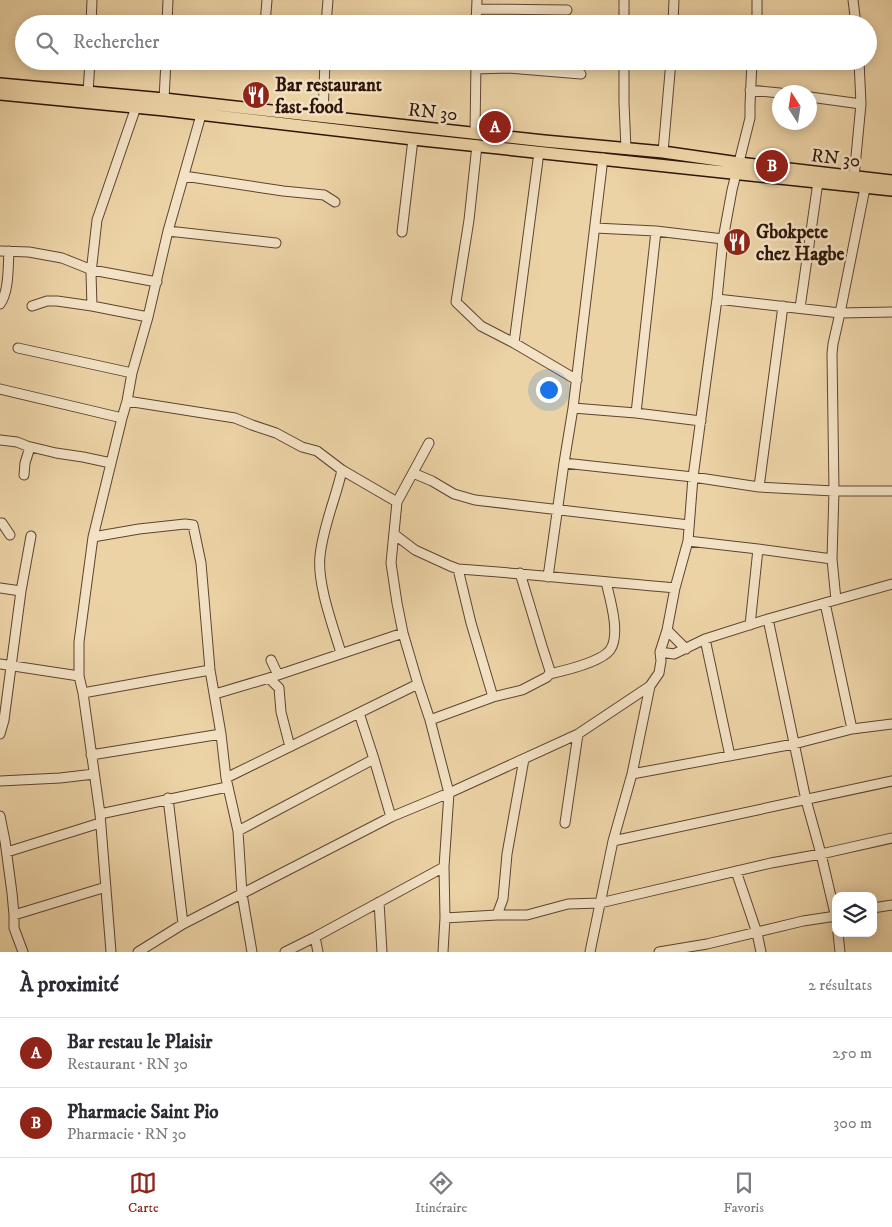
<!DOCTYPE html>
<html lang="fr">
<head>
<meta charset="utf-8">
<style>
	:root { --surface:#fff; --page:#f2f2f3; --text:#2b2b33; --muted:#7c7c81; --line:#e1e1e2; --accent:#8f2418 }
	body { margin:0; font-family:"IM FELL DW Pica",serif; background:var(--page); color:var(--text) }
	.controls { position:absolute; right:15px; bottom:15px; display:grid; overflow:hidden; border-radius:10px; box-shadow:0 2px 12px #0003 }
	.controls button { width:45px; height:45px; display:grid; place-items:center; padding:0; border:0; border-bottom:1px solid var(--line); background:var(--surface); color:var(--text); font:25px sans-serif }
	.compass { position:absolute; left:772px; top:85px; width:45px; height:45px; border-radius:50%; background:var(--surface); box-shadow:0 2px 12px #0003; rotate:348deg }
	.you { position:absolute; left:548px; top:389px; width:18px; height:18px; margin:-12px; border:4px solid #fff; border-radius:50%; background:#1a73e8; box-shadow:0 0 0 8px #1a73e833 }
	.badge { display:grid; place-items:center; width:32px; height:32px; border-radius:50%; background:var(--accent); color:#fff; font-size:16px; font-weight:700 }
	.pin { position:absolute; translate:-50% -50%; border:2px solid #fff; box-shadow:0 1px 5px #0006 }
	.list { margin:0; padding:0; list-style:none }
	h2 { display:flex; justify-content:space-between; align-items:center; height:65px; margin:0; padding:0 20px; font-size:21px }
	h2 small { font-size:16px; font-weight:400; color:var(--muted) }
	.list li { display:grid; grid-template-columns:32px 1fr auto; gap:15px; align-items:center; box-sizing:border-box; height:70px; padding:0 20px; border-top:1px solid var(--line) }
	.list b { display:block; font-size:19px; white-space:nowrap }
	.list p { margin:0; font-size:16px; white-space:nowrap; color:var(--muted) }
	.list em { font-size:16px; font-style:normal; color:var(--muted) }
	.icon { flex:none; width:28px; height:28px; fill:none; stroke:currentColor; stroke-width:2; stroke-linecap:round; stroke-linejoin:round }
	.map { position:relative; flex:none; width:892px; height:952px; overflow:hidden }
	.search { position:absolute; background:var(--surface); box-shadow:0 2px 12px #0003; left:15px; right:15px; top:15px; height:55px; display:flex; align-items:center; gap:12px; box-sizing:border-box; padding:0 18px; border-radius:28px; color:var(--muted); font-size:19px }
	.sheet { height:205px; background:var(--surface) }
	nav { display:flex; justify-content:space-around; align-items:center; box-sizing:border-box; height:70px; border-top:1px solid var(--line); background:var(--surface); font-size:14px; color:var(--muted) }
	nav a { display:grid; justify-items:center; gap:2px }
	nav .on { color:var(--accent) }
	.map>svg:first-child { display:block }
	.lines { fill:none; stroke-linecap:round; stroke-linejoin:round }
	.minor-casing { stroke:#5e4430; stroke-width:11 }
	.major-casing { stroke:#2f1508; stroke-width:14 }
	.minor { stroke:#f3e2c5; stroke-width:9 }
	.major { stroke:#ecd3a6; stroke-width:11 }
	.labels { text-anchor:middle; stroke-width:5; stroke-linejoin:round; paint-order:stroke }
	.poi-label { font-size:19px; font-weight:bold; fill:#2f1508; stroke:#f3e2c5; text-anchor:start }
	.street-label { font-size:19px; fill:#2f1508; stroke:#f3e2c5 }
</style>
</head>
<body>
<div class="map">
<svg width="892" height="952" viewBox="0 0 892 952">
	<rect width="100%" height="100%" fill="#ecd3a6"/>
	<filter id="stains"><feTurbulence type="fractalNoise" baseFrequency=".004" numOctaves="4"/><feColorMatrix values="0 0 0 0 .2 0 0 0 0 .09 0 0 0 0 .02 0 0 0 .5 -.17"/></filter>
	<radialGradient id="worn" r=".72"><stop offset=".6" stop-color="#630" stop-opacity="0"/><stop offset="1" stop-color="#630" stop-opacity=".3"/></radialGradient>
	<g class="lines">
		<!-- minor casing -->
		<g class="minor-casing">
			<path id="minor" d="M853 0 856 24
				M477 9 567 10
				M91 24 92 0
				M167 24 168 0
				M265 24 267 0
				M326 24 328 0
				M476 24 477 0
				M624 24V0
				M673 24 674 0
				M757 24V0
				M624 61V103L626 149
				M476 69 508 68 581 74
				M750 90 780 93
				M88 93 90 61
				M810 97 861 104
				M164 99 166 61
				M323 116 325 61
				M475 133 476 61
				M477 145 469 220 456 302 481 326 514 343 577 380
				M663 152 671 61
				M184 176 283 191 324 195 335 202
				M854 177 861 104 859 61
				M595 228 656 231 723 239
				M168 231 276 243
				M402 232 413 139
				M0 251 29 252 62 258 92 270 157 282
				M717 299 840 313 892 312
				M0 304C9 292 8 267 9 251
				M32 306 47 301H57L92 306 148 317
				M92 306 91 273 97 220 136 107
				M800 308 818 182
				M514 343 539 152
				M18 348 132 373
				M0 389 122 418
				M127 401 235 418 252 425 276 433 302 447 317 451 342 470
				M573 408 636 413 701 421
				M636 413 656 231
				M0 440 17 442 27 446 56 453 83 457 111 463
				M429 443 397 502 391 563 397 603 403 633 418 684 430 720 449 793 444 867 445 918 443 952
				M564 463 693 477 759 487 834 491H892
				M413 473 432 481 454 494 475 500 689 525
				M24 475 25 463 30 447
				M759 487 783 306
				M0 523H2L10 535
				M394 534 415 550 450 566 458 569C531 574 603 582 675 588
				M93 537 139 529 185 524 193 525 201 563 210 670 221 734 226 778 238 831 242 894 252 952
				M688 541 758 549 832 559
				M458 569 471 623 493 697
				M520 573 542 646 551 674
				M548 577 564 463 573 408 603 158
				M0 588 21 591
				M836 600 832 559 834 491 832 354 833 344 840 313 865 188
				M825 603 852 729
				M768 619 806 800 821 854 836 918
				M750 625 758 549
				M667 630 686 649
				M705 639 730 756
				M660 652 674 654 705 639 768 619 892 584
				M341 653C333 626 317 584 320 556 323 526 336 498 342 470L397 502
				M271 660 278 675
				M0 664 79 676
				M269 678 279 688 281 712 290 747
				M83 693 210 670
				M215 694 269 678 403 633
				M359 713 374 759 391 817
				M430 720 493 697 522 690 547 677 549 674C563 671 601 662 610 650 621 635 610 599 606 582
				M0 734 4 720 21 591 31 536
				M91 755 221 734
				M632 774 794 744 852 729 892 724
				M226 778 418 684
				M0 781 60 778 94 774
				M168 798 183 924
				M100 814 227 787
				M0 816 5 841 12 893 14 915V928L23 952
				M565 823 578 734
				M238 831 374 759
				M613 841 892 781
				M7 852 100 823
				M736 871 757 933 761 952
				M379 902 382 952
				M873 908 892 905
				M14 915 106 887
				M497 915 503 899 507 854 524 759
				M445 918 497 915H527L568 904 600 903 771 863 821 854 892 838
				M838 933 840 952
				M315 937 318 952
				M111 952 100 814 83 693 79 676V642L93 537 122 418 127 401 132 373 148 317 168 231 201 115
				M138 952 183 924 391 817 449 793 578 734 650 686
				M285 952 315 937 444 867
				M590 952 613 841 632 774 650 686 659 673 661 661 660 652 667 630 675 588 688 541 693 477 717 299 723 239 732 190 750 118V105L752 61
				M659 952 707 944 803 921 836 916"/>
		</g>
		<!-- major casing -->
		<g class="major-casing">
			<path id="major" d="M0 84 164 99 544 141 663 152 739 163 892 181
				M0 94 165 110 413 139 892 190"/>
		</g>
		<!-- minor -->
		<use href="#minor" class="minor"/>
		<!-- major -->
		<use href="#major" class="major"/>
	</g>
	<!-- icons -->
	<defs>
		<g id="restaurant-disc" transform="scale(1.4375)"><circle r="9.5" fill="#8f2418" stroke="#f3e2c5"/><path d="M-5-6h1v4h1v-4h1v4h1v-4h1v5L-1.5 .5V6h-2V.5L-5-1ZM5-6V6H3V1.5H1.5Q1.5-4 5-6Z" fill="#fff"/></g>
	</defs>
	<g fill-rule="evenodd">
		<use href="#restaurant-disc" x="256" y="95"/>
		<use href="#restaurant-disc" x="737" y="242"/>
	</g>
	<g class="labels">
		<!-- poi labels -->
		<g class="poi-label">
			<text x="275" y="91">Bar restaurant<tspan x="275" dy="22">fast-food</tspan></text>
			<text x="756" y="238">Gbokpete<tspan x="756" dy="22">chez Hagbe</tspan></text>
		</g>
		<!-- street labels -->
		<g class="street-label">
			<text transform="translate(433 111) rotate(6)" y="7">RN 30</text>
			<text transform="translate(836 157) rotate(7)" y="7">RN 30</text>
		</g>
	</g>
	<rect width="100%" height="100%" filter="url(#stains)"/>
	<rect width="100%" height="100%" fill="url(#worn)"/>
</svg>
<div class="controls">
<button><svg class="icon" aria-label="layers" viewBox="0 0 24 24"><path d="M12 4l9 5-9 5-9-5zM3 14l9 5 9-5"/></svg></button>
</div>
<svg class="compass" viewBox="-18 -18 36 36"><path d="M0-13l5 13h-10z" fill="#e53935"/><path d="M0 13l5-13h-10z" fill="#7c7c81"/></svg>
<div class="you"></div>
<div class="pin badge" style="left:495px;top:127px">A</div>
<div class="pin badge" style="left:772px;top:166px">B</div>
<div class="search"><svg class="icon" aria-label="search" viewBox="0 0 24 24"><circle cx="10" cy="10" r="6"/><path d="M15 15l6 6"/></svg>Rechercher</div>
</div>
<section class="sheet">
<h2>À proximité<small>2 résultats</small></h2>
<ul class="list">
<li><span class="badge">A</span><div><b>Bar restau le Plaisir</b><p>Restaurant · RN 30</p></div><em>250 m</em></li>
<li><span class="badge">B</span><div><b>Pharmacie Saint Pio</b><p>Pharmacie · RN 30</p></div><em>300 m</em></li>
</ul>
</section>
<nav>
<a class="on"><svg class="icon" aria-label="map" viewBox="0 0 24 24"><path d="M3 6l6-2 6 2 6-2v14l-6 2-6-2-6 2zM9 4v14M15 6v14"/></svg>Carte</a>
<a><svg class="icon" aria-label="directions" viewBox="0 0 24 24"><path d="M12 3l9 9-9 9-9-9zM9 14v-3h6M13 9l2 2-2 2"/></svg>Itinéraire</a>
<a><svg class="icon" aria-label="saved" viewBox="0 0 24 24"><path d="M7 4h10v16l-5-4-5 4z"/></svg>Favoris</a>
</nav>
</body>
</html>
